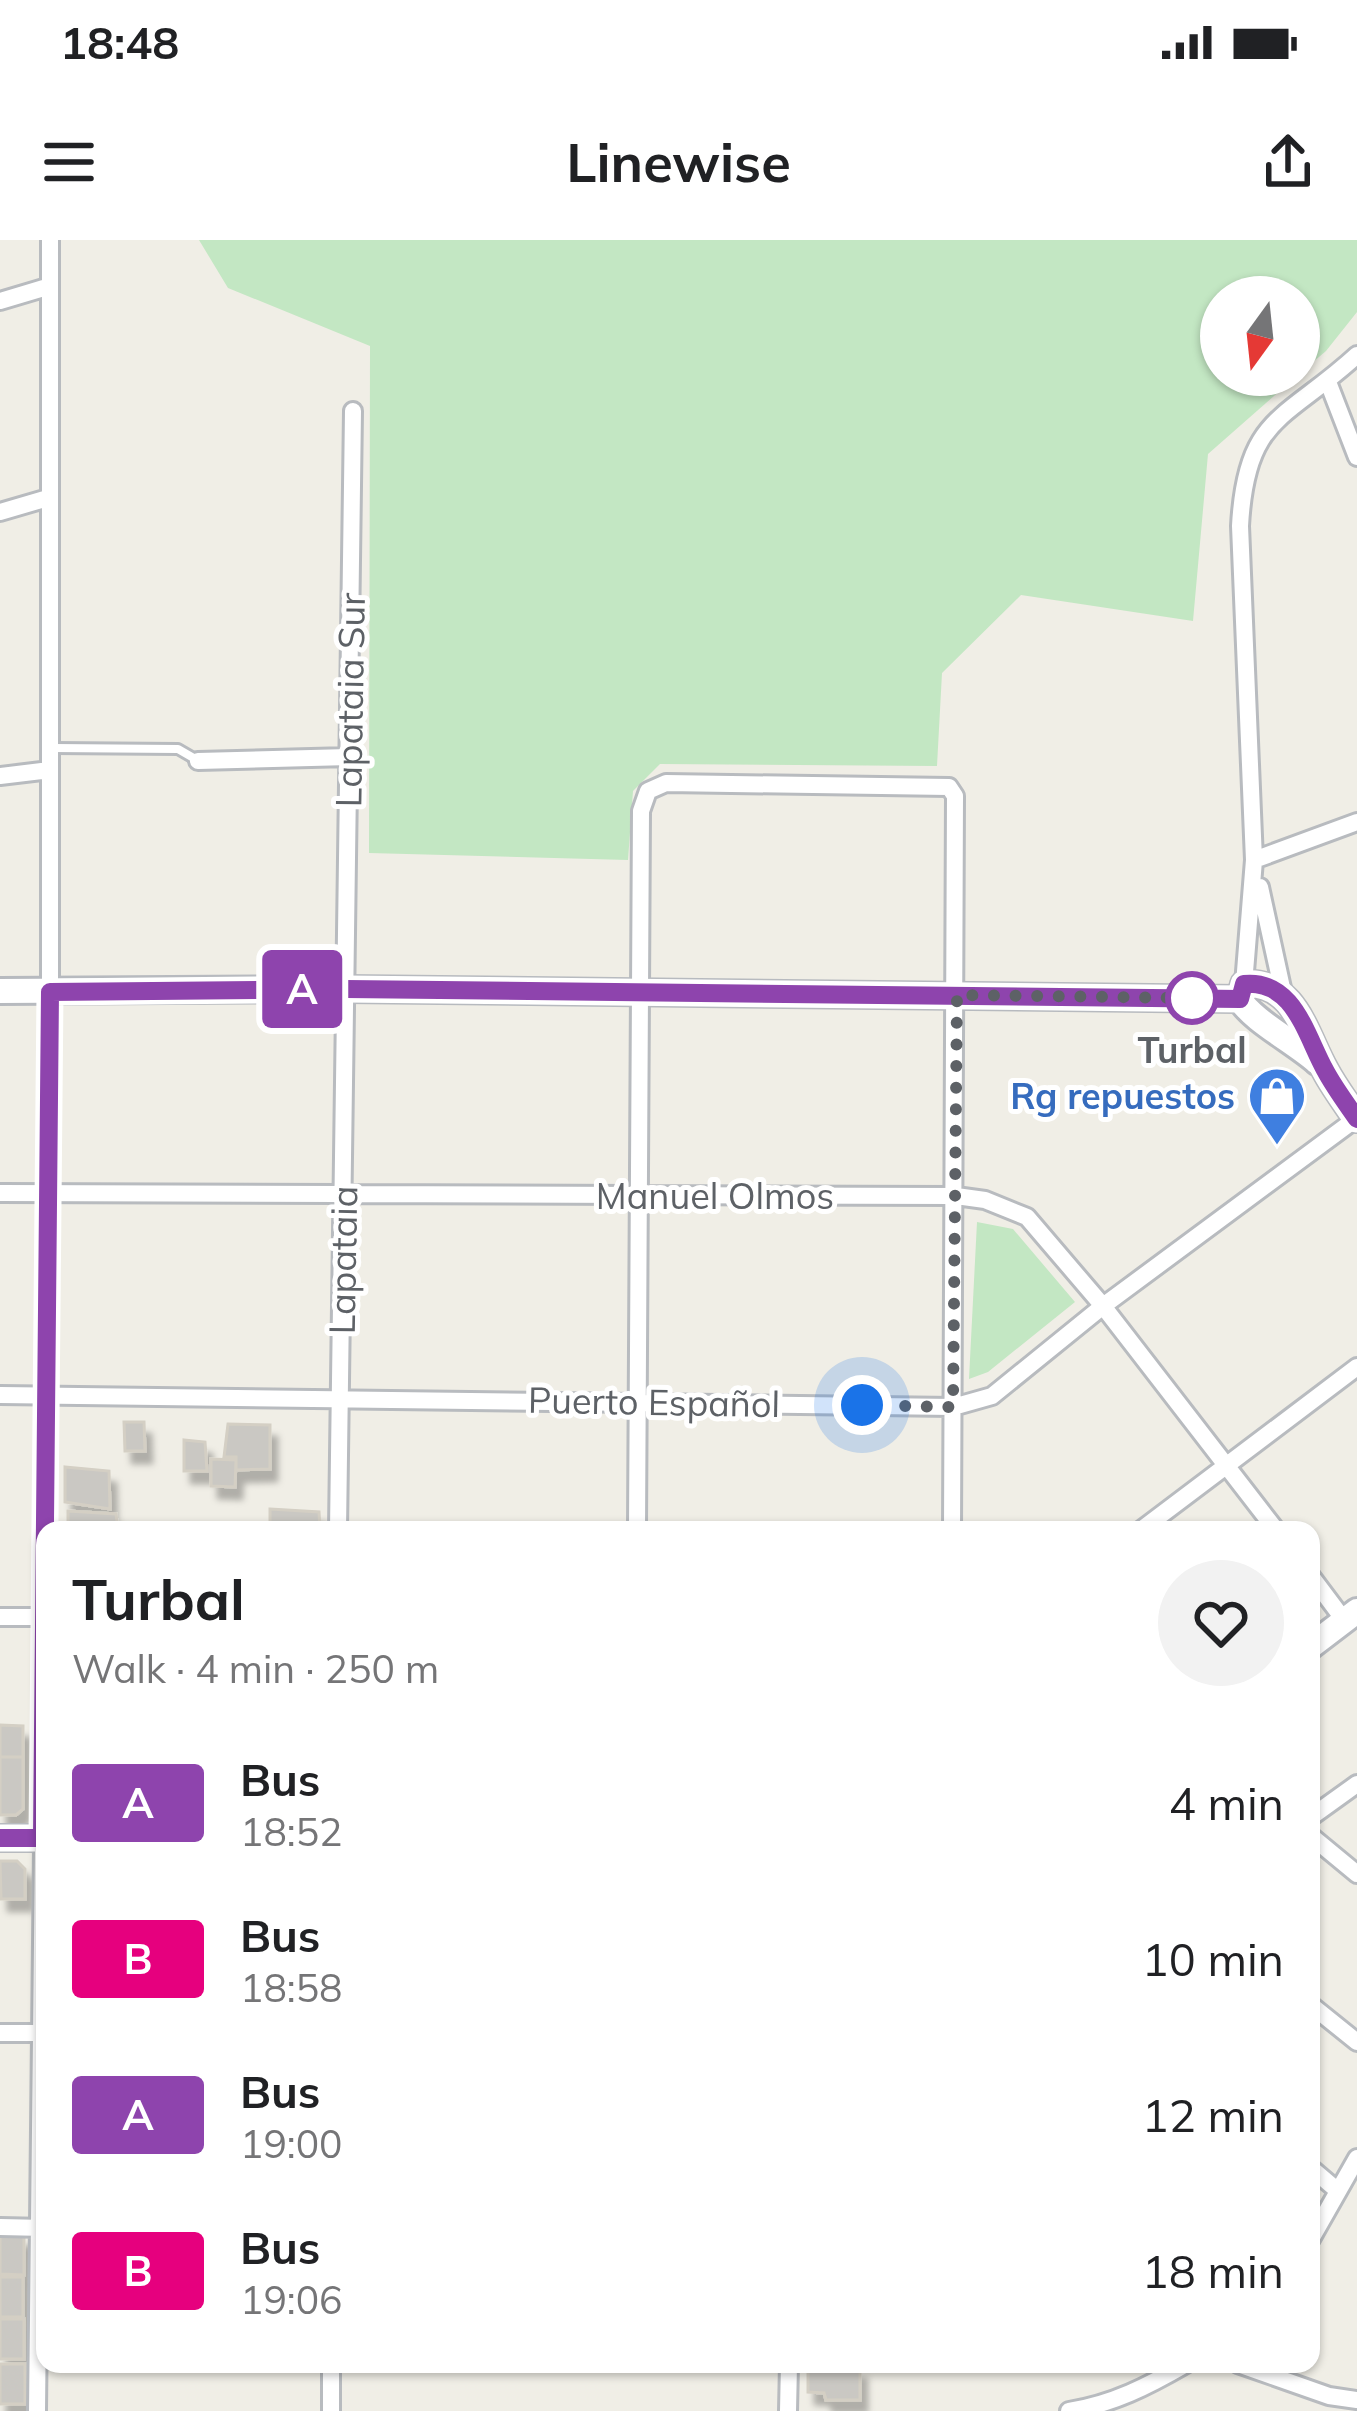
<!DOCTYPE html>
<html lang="en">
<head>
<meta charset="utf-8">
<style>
	:root { --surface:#fff; --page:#f2f2f2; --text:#202124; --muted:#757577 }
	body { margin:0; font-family:Mulish,sans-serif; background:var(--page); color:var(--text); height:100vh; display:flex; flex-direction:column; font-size:45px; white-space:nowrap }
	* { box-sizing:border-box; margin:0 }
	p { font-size:39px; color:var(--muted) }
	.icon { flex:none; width:66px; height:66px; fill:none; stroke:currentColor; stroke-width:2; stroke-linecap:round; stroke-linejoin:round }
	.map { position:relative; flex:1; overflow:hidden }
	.side { position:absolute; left:36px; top:1281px; width:1284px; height:852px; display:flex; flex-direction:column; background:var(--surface); border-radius:24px; box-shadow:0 3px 9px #0004 }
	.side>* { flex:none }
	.badge { padding:0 24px; border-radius:9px; font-size:42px; line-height:78px }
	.needle { width:78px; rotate:195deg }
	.buttons { position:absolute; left:1200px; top:36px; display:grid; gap:24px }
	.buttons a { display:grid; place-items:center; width:120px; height:120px; border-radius:50%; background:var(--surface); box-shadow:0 3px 9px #0004; font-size:60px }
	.you { position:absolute; width:60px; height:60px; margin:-30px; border:9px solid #fff; border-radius:50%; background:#1a73e8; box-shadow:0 0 0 18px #1a73e833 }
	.map>.badge { position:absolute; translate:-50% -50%; box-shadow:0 0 0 6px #fff }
	.round { display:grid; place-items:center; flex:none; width:126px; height:126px; border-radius:63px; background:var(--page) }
	.summary { display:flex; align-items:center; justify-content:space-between; height:204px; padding:0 36px }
	h1 { font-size:57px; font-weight:700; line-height:90px }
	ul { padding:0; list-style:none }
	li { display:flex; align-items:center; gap:36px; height:156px; padding:0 36px }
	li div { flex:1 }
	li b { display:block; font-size:45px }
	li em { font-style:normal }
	li .badge { min-width:132px; font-weight:700; text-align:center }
	.status { display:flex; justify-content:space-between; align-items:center; height:84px; padding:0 60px; background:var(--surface); direction:ltr }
	.status svg { height:33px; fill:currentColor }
	header { display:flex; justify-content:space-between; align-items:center; height:156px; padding:0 36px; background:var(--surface); font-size:54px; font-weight:700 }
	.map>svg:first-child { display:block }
	.green { fill:#c3e7c3 }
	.building { fill:#cac8c3; stroke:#d4cfc4; stroke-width:3; filter:url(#shadow) }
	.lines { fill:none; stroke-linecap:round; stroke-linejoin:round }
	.service-casing { stroke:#b8bbbf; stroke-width:14 }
	.minor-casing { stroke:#b8bbbf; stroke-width:22 }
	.secondary-casing { stroke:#b7babf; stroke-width:30 }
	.service { stroke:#fff; stroke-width:8 }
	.minor { stroke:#fff; stroke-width:16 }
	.secondary { stroke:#fff; stroke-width:24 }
	.line-casing { stroke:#fff; stroke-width:27 }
	.line { stroke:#8e44ad; stroke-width:18 }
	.walk { stroke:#5d6166; stroke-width:12; stroke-dasharray:0 21.6 }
	.stop-dot { fill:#fff; stroke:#8e44ad; stroke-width:6 }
	.labels { text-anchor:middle; stroke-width:10; stroke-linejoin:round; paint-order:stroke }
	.street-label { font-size:36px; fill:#5d6166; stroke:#fff }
	.stop-label { font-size:36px; font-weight:bold; fill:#5d6166; stroke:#fff }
	.shop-label { font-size:36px; font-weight:bold; fill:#366cbe; stroke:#fff; text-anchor:end }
</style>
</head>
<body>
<div class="status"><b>18:48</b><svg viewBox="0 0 49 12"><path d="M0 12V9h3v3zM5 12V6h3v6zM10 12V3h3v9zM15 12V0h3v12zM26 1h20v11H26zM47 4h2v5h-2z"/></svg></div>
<header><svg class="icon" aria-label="menu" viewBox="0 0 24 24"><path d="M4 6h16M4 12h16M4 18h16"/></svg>Linewise<svg class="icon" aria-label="share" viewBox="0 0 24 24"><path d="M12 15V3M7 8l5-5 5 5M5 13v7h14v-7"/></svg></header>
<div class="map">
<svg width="1357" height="2171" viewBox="0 0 1357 2171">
	<defs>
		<filter id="shadow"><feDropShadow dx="7" dy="12" stdDeviation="3" flood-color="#0004"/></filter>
	</defs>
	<rect width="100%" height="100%" fill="#f0eee6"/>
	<path class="green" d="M 199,0 L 1357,0 L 1357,72 L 1326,111 L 1299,134 L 1299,57 L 1221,57 L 1221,135 L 1298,135 L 1208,214 L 1193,381 L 1021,355 L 942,433 L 937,526 L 660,524 L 633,551 L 628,620 L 369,613 L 370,106 L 228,48 Z
		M 977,982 L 1013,989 L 1075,1062 L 988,1132 L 969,1139 Z"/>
	<path class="building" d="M 124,1182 L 144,1182 L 145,1211 L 125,1211 Z
		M 228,1184 L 270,1185 L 270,1229 L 236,1230 L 236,1217 L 224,1217 Z
		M 184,1200 L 205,1202 L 207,1231 L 184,1231 Z
		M 211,1219 L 236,1220 L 235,1247 L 211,1246 Z
		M 65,1227 L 109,1231 L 110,1269 L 65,1262 Z
		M 270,1269 L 319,1272 L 320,1290 L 270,1290 Z
		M 68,1271 L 116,1274 L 118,1290 L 68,1290 Z
		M 0,1485 L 23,1486 L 23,1517 L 0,1517 Z
		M 0,1517 L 23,1517 L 23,1569 L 16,1575 L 0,1575 Z
		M 0,1621 L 17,1621 L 25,1629 L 25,1659 L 1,1659 Z
		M 0,1995 L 24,1995 L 24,2035 L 0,2034 Z
		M 0,2037 L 23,2037 L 23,2077 L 0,2077 Z
		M 0,2079 L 24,2079 L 24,2119 L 0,2119 Z
		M 0,2124 L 25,2124 L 25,2164 L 0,2164 Z
		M 808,2127 L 860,2127 L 860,2160 L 826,2160 L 824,2153 L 808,2152 Z"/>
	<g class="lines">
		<g class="service-casing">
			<path id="service" d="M 53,508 L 178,509 L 197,520"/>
		</g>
		<g class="minor-casing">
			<path id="minor" d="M 0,61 L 47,47
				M 1328,142 L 1357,217
				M 0,272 L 48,258
				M 198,521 L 349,517
				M 0,536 L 50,530
				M 1254,620 L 1357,582
				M 1260,647 L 1284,757
				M 1244,744 L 1254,620 L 1240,286 C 1246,175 1285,181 1357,115
				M 0,953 L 956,956 L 985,960 L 1027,977 L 1103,1066 L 1276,1290
				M 0,1155 L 953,1167 L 992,1156 L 1103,1066 L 1357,878
				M 338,1290 L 353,171
				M 637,1290 L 641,571 L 648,551 L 666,543 L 949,547 L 955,556 L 952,1290
				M 1141,1290 L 1357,1127
				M 1311,1336 L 1344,1380
				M 0,1377 L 45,1377
				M 1311,1577 L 1357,1544
				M 1311,1596 L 1357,1634
				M 1311,1765 L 1357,1802
				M 0,1793 L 45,1793
				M 1311,1928 L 1338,1951
				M 0,1987 L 45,1988
				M 1311,1999 L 1357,1918
				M 331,2124 L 331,2171
				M 1238,2124 L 1329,2156 L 1357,2160
				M 37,2171 L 50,953 L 50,0
				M 788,2171 L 789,2124
				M 1069,2171 C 1113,2164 1148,2146 1186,2124"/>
		</g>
		<g class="secondary-casing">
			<path id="secondary" d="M 0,751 L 346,749 L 1240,759
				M 1240,759 L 1244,744 C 1295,740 1305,795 1325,830 C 1334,847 1346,863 1357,879
				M 1240,759 C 1249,778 1297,804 1317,822
				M 1311,1406 L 1357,1371
				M 0,1598 L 45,1598"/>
		</g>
		<use href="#service" class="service"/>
		<use href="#minor" class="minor"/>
		<use href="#secondary" class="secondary"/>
	</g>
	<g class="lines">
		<g class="line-casing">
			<path id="line" d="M 0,1598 L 42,1598 L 50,752 L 346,749 L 1240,759 L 1244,744 C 1294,739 1306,796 1325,830 C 1334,847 1346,863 1357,879"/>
		</g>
		<use href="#line" class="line"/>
		<path class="walk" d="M 862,1165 L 953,1167 L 957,755 L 1192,758"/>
	</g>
	<defs>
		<g id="shop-pin" transform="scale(3)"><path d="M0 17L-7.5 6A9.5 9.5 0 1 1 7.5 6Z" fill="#3f7fe0" stroke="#fff"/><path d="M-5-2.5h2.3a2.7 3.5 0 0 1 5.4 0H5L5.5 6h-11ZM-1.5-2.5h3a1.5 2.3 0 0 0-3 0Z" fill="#fff"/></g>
	</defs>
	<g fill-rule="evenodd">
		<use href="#shop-pin" x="1277" y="856"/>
	</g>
	<circle class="stop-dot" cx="1192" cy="758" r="24"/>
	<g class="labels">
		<g class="street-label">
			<text transform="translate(350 460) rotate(-89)" y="13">Lapataia Sur</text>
			<text x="715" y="969">Manuel Olmos</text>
			<text transform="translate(343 1020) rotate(-89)" y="13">Lapataia</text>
			<text transform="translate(654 1162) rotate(1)" y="13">Puerto Español</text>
		</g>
		<g class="stop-label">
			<text x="1192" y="823">Turbal</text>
		</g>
		<g class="shop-label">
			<text x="1235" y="869">Rg repuestos</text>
		</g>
	</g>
</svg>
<div class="buttons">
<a><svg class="needle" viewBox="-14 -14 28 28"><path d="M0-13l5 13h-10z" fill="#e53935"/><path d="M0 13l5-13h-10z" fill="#757577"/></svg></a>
</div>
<div class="you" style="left:862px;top:1165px"></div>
<b class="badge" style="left:302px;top:749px;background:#8e44ad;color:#fff">A</b>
<section class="side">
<div class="summary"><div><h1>Turbal</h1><p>Walk · 4 min · 250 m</p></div><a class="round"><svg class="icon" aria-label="heart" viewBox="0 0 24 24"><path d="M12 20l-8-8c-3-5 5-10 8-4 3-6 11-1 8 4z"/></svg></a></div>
<ul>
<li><span class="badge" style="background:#8e44ad;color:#fff">A</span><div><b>Bus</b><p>18:52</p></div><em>4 min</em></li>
<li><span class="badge" style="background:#e6007e;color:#fff">B</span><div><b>Bus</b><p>18:58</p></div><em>10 min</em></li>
<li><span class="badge" style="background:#8e44ad;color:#fff">A</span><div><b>Bus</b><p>19:00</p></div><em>12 min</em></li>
<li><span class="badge" style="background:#e6007e;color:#fff">B</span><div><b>Bus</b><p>19:06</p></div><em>18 min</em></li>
</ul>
</section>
</div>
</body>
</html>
